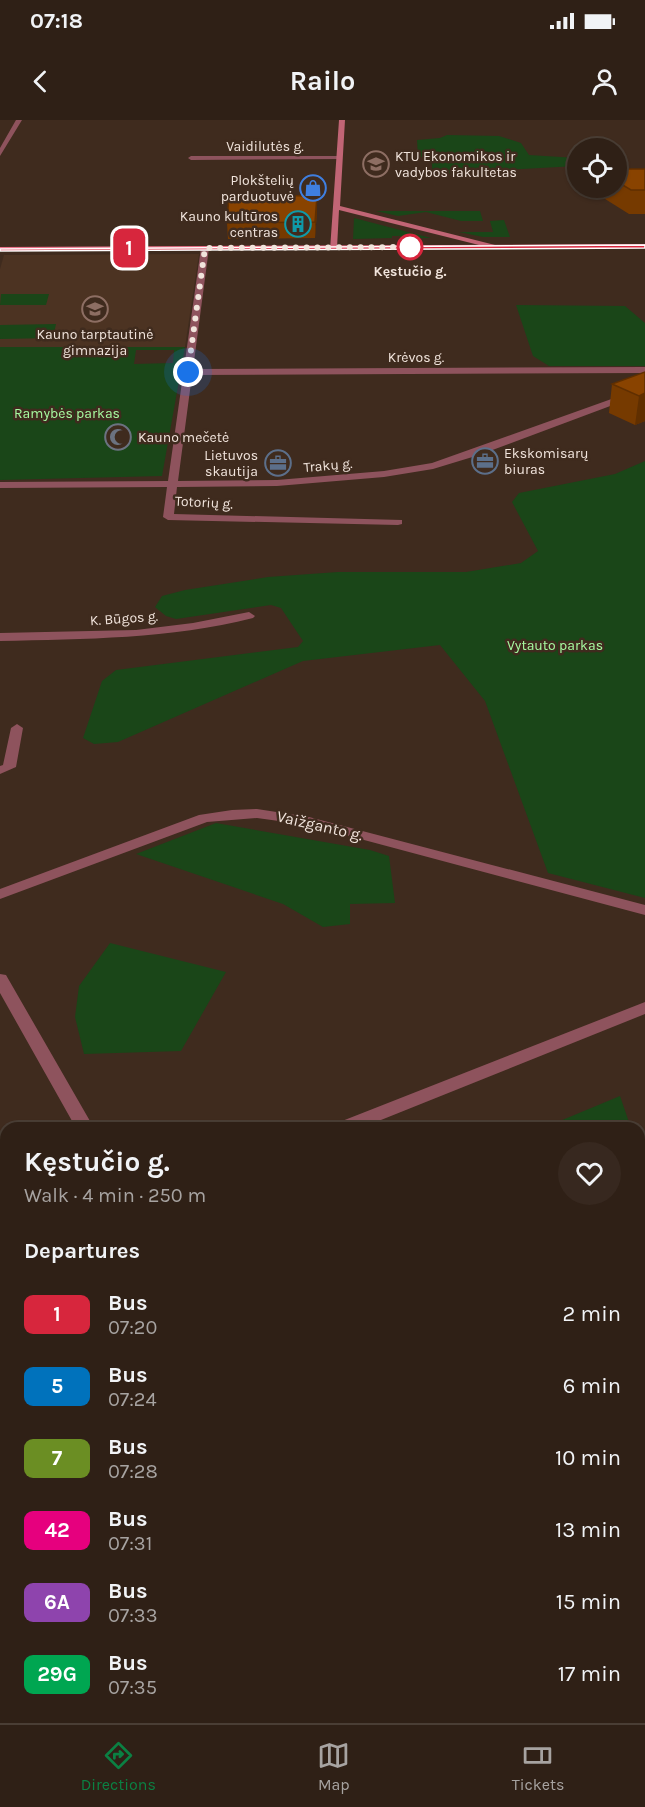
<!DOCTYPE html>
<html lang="en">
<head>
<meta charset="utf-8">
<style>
	:root { --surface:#2f2016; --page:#37281f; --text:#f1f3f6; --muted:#a7a3a1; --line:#4a3e35; --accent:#0b8043 }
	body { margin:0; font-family:Karla,sans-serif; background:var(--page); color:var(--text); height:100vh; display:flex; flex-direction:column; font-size:22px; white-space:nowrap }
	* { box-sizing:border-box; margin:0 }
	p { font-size:20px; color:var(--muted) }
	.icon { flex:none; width:33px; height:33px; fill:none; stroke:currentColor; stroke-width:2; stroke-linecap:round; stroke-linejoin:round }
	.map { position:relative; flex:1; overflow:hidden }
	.sheet { position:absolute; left:0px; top:1002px; width:645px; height:602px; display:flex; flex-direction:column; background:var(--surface); border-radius:18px 18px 0 0; box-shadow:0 2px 4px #0004,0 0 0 2px var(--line) }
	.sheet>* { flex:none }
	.badge { padding:0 12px; border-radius:9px; font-size:21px; line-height:39px }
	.controls { position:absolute; left:567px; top:18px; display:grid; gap:12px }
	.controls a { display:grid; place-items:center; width:60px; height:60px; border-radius:50%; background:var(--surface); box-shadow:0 2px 4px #0004,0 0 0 2px var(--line); font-size:30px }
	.you { position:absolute; width:30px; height:30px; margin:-15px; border:4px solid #fff; border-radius:50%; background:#1a73e8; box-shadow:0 0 0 9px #1a73e833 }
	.map>.badge { position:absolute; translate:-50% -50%; box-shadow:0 0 0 3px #fff }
	h2 { padding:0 24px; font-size:22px; line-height:54px }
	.round { display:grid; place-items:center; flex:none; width:63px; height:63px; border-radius:32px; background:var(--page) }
	.headline { display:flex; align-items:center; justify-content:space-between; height:102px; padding:0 24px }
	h1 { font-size:28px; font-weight:700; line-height:45px }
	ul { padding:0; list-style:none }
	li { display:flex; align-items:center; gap:18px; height:72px; padding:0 24px }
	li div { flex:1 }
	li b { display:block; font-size:22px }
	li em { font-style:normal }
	li .badge { min-width:66px; font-weight:700; text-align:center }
	.status { display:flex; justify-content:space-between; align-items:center; height:42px; padding:0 30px; background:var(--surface); direction:ltr }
	.status svg { height:16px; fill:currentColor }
	header { display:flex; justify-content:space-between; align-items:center; height:78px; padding:0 24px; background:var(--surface); font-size:27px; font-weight:700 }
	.tabs { display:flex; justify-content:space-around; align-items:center; height:84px; border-top:2px solid var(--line); background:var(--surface); font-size:16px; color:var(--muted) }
	.tabs a { display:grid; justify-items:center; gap:3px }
	.tabs .active { color:var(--accent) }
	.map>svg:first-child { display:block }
	.built { fill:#4c3322 }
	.green { fill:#1a4618; fill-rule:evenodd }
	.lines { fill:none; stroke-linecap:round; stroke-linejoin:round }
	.street { fill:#8e535d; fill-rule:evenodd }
	.secondary { fill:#c16575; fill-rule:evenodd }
	.primary { fill:#e97188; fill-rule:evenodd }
	.wall { fill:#763a00 }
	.shaded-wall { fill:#602f00 }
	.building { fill:#894300; stroke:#602f00; stroke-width:1.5 }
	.line { fill:#d7263d; stroke:#fff; stroke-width:1.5 }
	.walk { stroke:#f1e4dc; stroke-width:6; stroke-dasharray:0 10.8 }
	.stop-dot { fill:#fff; stroke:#d7263d; stroke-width:3 }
	.labels { text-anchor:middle; stroke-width:5; stroke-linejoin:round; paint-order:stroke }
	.far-street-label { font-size:14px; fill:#f1e4dc; stroke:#3f2b1e }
	.far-poi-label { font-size:14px; fill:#f1e4dc; stroke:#3f2b1e; text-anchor:start }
	.far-stop-label { font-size:14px; font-weight:bold; fill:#f1e4dc; stroke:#3f2b1e }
	.far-park-label { font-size:14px; fill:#a7fba1; stroke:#3f2b1e }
	.street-label { font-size:16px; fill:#f1e4dc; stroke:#3f2b1e }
</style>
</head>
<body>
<div class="status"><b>07:18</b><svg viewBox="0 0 49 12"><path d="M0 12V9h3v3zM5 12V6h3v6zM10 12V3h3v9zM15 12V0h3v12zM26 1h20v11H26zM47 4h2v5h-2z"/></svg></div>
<header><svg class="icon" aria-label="back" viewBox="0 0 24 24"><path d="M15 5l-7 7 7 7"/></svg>Railo<svg class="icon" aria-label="person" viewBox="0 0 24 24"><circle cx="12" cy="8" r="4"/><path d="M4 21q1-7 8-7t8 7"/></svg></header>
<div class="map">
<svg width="645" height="1603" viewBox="0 0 645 1603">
	<rect width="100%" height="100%" fill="#3f2b1e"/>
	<path class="built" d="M 199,134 L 185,227 L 0,227 L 0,149 L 4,135 Z"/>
	<path class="green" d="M 447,15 L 499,16 L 521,23 L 529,35 L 577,38 L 577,46 L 433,54 L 431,37 L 418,37 L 417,20 L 440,18 Z
		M 376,91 L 480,91 L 483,101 L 461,101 L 426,92 L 398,96 Z
		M 354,98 L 431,118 L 401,118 L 401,116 L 392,116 L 392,118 L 353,119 Z
		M 504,100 L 510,117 L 483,117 L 459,112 L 493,112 L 490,101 Z
		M 1,174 L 49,174 L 46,185 L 0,185 Z
		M 516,185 L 625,186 L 645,203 L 645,246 L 549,246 L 533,236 Z
		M 56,204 L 53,218 L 0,219 L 0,205 Z
		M 0,227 L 185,227 L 162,356 L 0,360 ZM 136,230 L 174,230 L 173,243 L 134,244 Z
		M 645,341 L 645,778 L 548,753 L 485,581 L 440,525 L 303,541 L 118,622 L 94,624 L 83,618 L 102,561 L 116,550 L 298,527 L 303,521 L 281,488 L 271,485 L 176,499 L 166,496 L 155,487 L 162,476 L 185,470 L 268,457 L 338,452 L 466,452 L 521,443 L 538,431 L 512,382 L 519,373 L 615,354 Z
		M 216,703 L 370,730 L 389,736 L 395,783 L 350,784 L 350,804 L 323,807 L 283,784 L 136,734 Z
		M 110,823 L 226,852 L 181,931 L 84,934 L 75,897 L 79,866 Z
		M 620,976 L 631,1008 L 543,1008 Z
		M 639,1034 L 645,1053 L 645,1169 L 639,1177 Z
		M 6,1150 L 6,1598 L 46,1598 L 46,1603 L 0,1603 L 0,1152 Z"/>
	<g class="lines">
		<path class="street" d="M 16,0 L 22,0 L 0,36 L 0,28 Z
			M 339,36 L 341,39 L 191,40 L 188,38 L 191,36 Z
			M 205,126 L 209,128 L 193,249 L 645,247 L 645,253 L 192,255 L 178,361 L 277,360 L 384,351 L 432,343 L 645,267 L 645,273 L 479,335 L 433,349 L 384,357 L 277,366 L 177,367 L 174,394 L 402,400 L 402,404 L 398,405 L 168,400 L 163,397 L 167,367 L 0,368 L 0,362 L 168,361 L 201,128 Z
			M 249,492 L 255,496 L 253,498 C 170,519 85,519 0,521 L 0,513 L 136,510 L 193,503 Z
			M 17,604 L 23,608 L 16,647 L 0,654 L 0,646 L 3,645 L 11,608 Z
			M 257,689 L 309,697 L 645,785 L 645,795 L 308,705 L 257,698 L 207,702 L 0,779 L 0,769 L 199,695 L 232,690 Z
			M 0,854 L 6,855 L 94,1008 L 76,1008 L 0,873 Z
			M 645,882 L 645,894 L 361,1008 L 334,1008 L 337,1003 Z"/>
		<path class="secondary" d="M 339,0 L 345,0 L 340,86 L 495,125 L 495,129 L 339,90 L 337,128 L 330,130 Z"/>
		<path class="primary" d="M 645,124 L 645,128 L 0,131 L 0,127 Z"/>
	</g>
	<path class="wall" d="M 616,49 L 645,49 L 645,94 L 629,94 L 594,72 L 594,68 L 616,68 Z
		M 317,76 L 317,91 L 315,118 L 228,119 L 227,103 Z
		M 645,252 L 645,301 L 635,305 L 609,293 L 612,264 Z"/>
	<path class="shaded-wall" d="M 317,76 L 317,91 L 315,118 L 315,102 Z
		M 645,273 L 645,301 L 635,305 L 639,276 Z"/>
	<path class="building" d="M 616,49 L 645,49 L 645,70 L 631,70 L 616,61 Z
		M 229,75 L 317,76 L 315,102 L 227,103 Z
		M 645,252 L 645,273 L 639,276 L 612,264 Z"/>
	<path class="line" d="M 645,125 L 645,128 L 0,131 L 0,129 Z"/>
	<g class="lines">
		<path class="walk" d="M 188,252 L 205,128 L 410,127"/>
	</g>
	<defs>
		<g id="university-ring" transform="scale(1.35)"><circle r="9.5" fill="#3f2b1e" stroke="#8d6e63" stroke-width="1.5"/><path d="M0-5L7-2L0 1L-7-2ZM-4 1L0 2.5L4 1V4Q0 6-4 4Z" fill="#8d6e63"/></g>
		<g id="shop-ring" transform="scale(1.35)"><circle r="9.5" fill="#3f2b1e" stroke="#3f7fe0" stroke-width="1.5"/><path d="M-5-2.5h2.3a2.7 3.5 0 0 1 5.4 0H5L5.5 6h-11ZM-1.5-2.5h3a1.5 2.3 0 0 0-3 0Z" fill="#3f7fe0"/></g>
		<g id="building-ring" transform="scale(1.35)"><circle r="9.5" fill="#3f2b1e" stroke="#0f9aa8" stroke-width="1.5"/><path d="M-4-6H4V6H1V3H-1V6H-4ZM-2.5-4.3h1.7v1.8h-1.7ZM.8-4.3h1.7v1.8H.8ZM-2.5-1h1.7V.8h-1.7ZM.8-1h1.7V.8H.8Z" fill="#0f9aa8"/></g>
		<g id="school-ring" transform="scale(1.35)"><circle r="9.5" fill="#3f2b1e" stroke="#8d6e63" stroke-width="1.5"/><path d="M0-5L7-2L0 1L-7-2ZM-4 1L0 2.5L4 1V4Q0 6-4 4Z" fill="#8d6e63"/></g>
		<g id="mosque-ring" transform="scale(1.35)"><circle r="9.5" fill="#3f2b1e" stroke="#6b7280" stroke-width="1.5"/><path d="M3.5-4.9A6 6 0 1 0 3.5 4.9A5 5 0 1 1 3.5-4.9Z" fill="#6b7280"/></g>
		<g id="office-ring" transform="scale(1.35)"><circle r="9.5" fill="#3f2b1e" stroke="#5c6f8a" stroke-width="1.5"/><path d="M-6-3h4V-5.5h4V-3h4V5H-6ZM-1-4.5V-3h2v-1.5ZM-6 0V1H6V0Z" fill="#5c6f8a"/></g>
	</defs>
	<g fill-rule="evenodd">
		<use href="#university-ring" x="376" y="44"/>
		<use href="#shop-ring" x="313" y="68"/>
		<use href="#building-ring" x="298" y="104"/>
		<use href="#school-ring" x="95" y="189"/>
		<use href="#mosque-ring" x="118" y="317"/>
		<use href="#office-ring" x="485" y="341"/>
		<use href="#office-ring" x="278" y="343"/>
	</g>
	<circle class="stop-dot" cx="410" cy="127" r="12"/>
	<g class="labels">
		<g class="far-street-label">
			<text x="265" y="31">Vaidilutės g.</text>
			<text x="416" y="242">Krėvos g.</text>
			<text transform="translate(328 345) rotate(-5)" y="5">Trakų g.</text>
			<text transform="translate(204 382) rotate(3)" y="5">Totorių g.</text>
			<text transform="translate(124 498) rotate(-4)" y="5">K. Būgos g.</text>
		</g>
		<g class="far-poi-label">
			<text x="395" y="41">KTU Ekonomikos ir<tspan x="395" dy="16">vadybos fakultetas</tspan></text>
			<text x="294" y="65" text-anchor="end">Plokštelių<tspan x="294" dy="16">parduotuvė</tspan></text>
			<text x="278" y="101" text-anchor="end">Kauno kultūros<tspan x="278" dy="16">centras</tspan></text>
			<text x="95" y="219" text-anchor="middle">Kauno tarptautinė<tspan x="95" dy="16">gimnazija</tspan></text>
			<text x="138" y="322">Kauno mečetė</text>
			<text x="504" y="338">Ekskomisarų<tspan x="504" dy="16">biuras</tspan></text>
			<text x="258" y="340" text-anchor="end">Lietuvos<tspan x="258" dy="16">skautija</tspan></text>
		</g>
		<g class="far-stop-label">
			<text x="410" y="156">Kęstučio g.</text>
		</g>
		<g class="far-park-label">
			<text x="67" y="298">Ramybės parkas</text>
			<text x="555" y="530">Vytauto parkas</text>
		</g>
		<g class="street-label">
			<text transform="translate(320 705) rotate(13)" y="6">Vaižganto g.</text>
		</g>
	</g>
</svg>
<div class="controls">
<a><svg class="icon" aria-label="locate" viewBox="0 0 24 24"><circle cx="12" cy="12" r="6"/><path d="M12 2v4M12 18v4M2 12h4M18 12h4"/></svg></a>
</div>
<div class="you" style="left:188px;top:252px"></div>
<b class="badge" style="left:129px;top:128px;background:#d7263d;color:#fff">1</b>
<section class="sheet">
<div class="headline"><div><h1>Kęstučio g.</h1><p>Walk · 4 min · 250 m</p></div><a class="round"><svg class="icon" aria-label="heart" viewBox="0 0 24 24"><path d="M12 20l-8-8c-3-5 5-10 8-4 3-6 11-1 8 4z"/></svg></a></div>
<h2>Departures</h2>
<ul>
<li><span class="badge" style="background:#d7263d;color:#fff">1</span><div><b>Bus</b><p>07:20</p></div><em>2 min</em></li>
<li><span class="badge" style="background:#0072bc;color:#fff">5</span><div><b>Bus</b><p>07:24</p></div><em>6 min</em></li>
<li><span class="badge" style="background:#6b8e23;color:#fff">7</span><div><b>Bus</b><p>07:28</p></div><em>10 min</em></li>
<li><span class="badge" style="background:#e6007e;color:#fff">42</span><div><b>Bus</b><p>07:31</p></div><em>13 min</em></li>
<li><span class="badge" style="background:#8e44ad;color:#fff">6A</span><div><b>Bus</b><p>07:33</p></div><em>15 min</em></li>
<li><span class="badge" style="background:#00a651;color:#fff">29G</span><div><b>Bus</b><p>07:35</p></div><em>17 min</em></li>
</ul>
</section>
</div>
<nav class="tabs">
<a class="active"><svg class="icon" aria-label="directions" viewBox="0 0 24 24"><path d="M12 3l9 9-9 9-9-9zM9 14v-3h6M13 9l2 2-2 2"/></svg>Directions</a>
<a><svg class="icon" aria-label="map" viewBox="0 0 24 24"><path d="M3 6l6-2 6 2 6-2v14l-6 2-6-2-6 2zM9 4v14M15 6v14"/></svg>Map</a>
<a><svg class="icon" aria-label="tickets" viewBox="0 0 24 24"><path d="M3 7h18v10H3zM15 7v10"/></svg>Tickets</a>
</nav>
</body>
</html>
